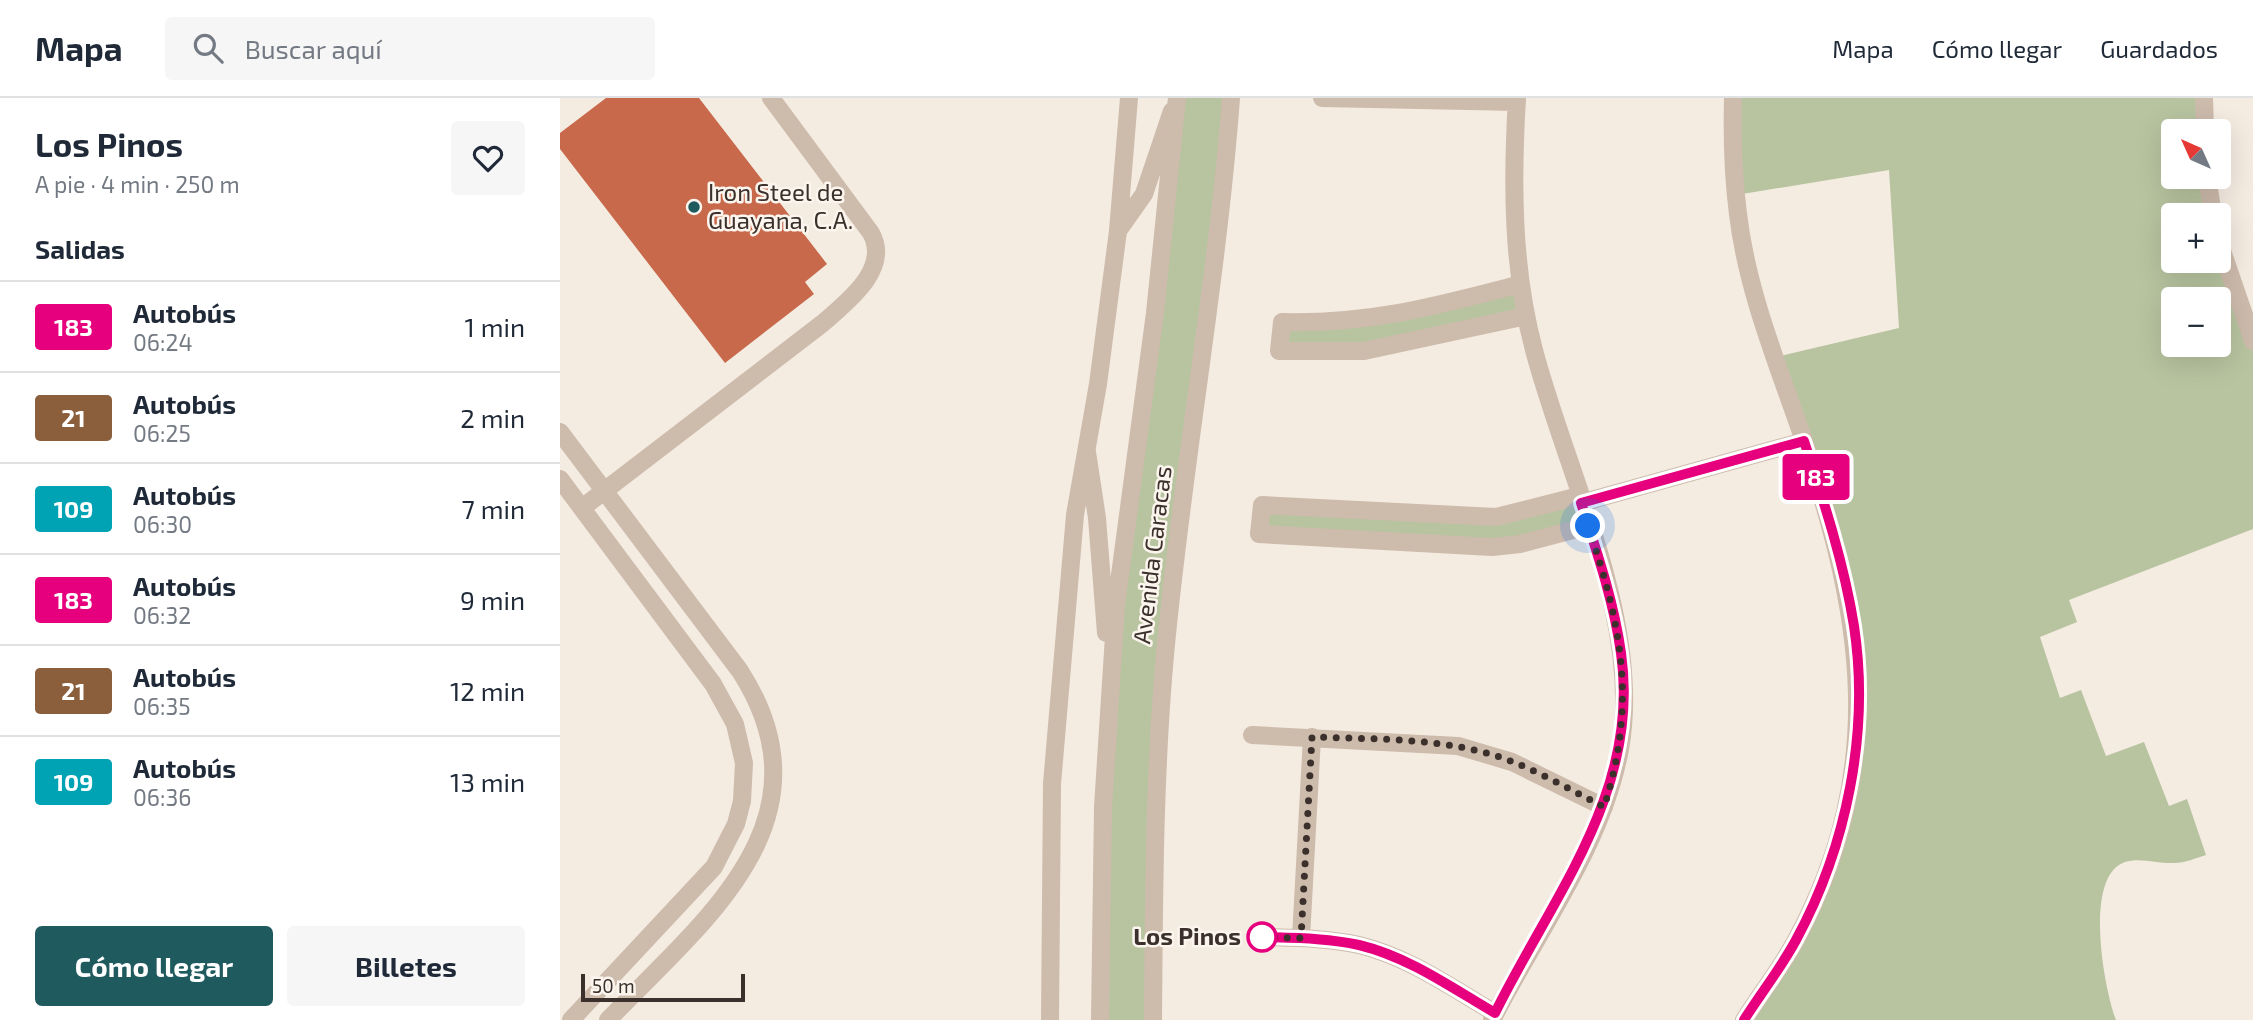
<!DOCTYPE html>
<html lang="es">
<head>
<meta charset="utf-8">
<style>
	:root { --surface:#fff; --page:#f6f6f7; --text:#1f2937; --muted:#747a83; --line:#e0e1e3; --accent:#1f5a5e }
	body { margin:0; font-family:"Exo 2",sans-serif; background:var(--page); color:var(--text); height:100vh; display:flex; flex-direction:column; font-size:26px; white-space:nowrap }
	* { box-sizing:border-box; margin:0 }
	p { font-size:23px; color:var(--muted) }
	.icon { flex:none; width:38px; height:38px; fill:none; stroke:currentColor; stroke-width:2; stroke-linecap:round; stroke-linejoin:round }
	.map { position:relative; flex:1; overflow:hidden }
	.panel { display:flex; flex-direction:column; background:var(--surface); width:560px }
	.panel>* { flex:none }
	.badge { padding:0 14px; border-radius:5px; font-size:24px; line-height:46px }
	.needle { width:46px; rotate:315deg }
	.buttons { position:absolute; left:1601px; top:21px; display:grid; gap:14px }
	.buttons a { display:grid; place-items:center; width:70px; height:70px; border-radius:7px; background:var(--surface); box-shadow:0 7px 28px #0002; font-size:35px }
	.scale { position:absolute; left:21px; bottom:18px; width:164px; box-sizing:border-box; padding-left:7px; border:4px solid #3b302b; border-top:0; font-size:19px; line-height:24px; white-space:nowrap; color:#3b302b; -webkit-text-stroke:5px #fbf5ee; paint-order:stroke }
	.you { position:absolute; width:35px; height:35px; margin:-18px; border:5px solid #fff; border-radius:50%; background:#1a73e8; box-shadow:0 0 0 10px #1a73e833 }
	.map>.badge { position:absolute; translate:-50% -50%; box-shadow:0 0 0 4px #fff }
	h2 { padding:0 35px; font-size:26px; line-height:63px }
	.round { display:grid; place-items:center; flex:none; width:74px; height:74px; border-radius:7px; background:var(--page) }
	.headline { display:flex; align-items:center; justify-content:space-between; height:119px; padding:0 35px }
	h1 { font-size:33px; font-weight:700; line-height:52px }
	.cta { display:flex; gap:14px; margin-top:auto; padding:14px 35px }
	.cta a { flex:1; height:80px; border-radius:7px; background:var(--accent); color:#fff; font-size:28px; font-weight:700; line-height:80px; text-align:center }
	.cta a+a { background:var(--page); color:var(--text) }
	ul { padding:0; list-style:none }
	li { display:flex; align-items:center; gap:21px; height:91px; padding:0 35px; border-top:2px solid var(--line) }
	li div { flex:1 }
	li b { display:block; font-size:26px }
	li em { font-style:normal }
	li .badge { min-width:77px; font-weight:700; text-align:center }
	header { display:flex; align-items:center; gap:42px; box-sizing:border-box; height:98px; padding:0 35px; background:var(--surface); border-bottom:2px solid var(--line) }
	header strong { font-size:33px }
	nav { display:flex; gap:38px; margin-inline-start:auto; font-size:24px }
	.search { width:490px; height:63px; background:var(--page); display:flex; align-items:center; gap:18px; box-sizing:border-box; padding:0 24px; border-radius:7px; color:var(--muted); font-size:26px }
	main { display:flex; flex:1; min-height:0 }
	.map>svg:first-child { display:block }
	.green { fill:#b8c4a0; fill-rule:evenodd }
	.building { fill:#c8694b }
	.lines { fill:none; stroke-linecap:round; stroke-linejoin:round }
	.minor { stroke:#cdbbac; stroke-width:18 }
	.tertiary { stroke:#cdbbac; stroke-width:18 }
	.line-casing { stroke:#fff; stroke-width:16 }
	.line { stroke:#e6007e; stroke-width:10 }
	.walk { stroke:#3b302b; stroke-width:7; stroke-dasharray:0 12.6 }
	.poi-dot { fill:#1f5a5e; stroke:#fbf5ee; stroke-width:2.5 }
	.stop-dot { fill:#fff; stroke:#e6007e; stroke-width:3.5 }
	.labels { text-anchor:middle; stroke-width:5; stroke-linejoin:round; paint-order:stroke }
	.poi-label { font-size:24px; fill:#3b302b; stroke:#fbf5ee; text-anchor:start }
	.street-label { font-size:24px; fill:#3b302b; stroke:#fbf5ee }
	.stop-label { font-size:24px; font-weight:bold; fill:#3b302b; stroke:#fbf5ee; text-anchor:end }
</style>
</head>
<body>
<header>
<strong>Mapa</strong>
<div class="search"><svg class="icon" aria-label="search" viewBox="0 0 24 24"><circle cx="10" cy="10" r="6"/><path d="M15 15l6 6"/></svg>Buscar aquí</div>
<nav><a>Mapa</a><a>Cómo llegar</a><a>Guardados</a></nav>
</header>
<main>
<section class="panel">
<div class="headline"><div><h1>Los Pinos</h1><p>A pie · 4 min · 250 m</p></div><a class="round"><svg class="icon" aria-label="heart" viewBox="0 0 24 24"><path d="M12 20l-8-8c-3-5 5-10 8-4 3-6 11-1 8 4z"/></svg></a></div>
<h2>Salidas</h2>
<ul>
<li><span class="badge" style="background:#e6007e;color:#fff">183</span><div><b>Autobús</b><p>06:24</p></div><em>1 min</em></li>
<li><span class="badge" style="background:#8b5e3c;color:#fff">21</span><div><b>Autobús</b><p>06:25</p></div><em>2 min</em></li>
<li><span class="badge" style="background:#00a3b4;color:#fff">109</span><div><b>Autobús</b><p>06:30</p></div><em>7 min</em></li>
<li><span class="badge" style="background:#e6007e;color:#fff">183</span><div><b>Autobús</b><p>06:32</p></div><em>9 min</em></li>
<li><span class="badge" style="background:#8b5e3c;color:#fff">21</span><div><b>Autobús</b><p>06:35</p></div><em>12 min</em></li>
<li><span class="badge" style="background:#00a3b4;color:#fff">109</span><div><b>Autobús</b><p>06:36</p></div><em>13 min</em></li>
</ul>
<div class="cta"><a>Cómo llegar</a><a>Billetes</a></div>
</section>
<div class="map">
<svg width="1693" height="922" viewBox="0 0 1693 922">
	<rect width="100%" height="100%" fill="#f4ebe1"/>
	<path class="green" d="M 616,0 L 671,0 L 610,508 L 593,922 L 540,922 L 543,709 Z
		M 1173,0 L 1644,0 L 1645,33 L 1614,33 L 1614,79 L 1647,79 L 1653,117 L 1614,117 L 1614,163 L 1659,163 L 1693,243 L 1693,431 L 1509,502 L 1517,524 L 1480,539 L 1500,600 L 1521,592 L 1546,658 L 1584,644 L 1609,708 L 1627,701 L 1646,757 C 1636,760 1625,765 1614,765 C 1599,766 1580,759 1565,764 C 1523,778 1544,891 1556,922 L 1184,922 L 1236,842 L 1289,692 L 1294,528 L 1216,259 L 1339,230 L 1329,72 L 1176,97 ZM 1614,201 L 1659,201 L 1659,247 L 1614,247 Z
		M 961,186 L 966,218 L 834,249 L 719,253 L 722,224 L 774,225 Z
		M 1019,398 L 1028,428 L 960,446 L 699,436 L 702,407 L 914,419 Z"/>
	<path class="building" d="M 46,0 L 139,0 L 267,166 L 245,184 L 254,196 L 165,265 L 0,51 L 0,35 Z"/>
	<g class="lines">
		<path class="minor" d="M 762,0 L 957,4
			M 1173,0 C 1172,39 1173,78 1178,116 C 1187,193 1218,267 1243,340 C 1303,517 1329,669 1236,842 C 1221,870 1201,895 1184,922
			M 1644,0 L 1645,33
			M 1647,79 L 1653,117
			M 560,130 L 584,96 L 612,13
			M 1659,144 L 1693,243
			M 961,186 C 876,208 812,226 722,224 L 719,253 L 804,253 L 966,218
			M 0,334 L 180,573 C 276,723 143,823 48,922
			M 0,381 L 153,586 L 175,626 L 184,665 L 182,703 L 176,726 L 154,769 L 11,922
			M 1019,398 L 936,419 L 702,407 L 699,436 L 932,449 L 960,446 L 1028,428
			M 1021,405 L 1244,343
			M 22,410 L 263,225 C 287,204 331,171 311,135 L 211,0
			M 692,637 L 898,648 L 952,664 L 1044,709
			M 702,839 C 735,840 768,840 799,847 C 849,859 892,890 935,915
			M 741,840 L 752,639
			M 490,922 L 492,686 L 515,417 L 538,286 L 558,133 L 569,0
			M 932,922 C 976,835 1042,749 1060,651 C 1083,524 1006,374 974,252 C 952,170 952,84 957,0"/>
		<path class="tertiary" d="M 527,354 L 537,420 L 546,535
			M 540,922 L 543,709 L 556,507 L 595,215 L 617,0
			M 593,922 C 594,800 594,679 605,557 C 622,371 657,187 671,0"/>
	</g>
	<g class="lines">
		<g class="line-casing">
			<path id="line" d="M 702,839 C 734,840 768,840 799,847 C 849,859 892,890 935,915 C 992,799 1081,694 1061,555 C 1054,504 1037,454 1021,405 L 1244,343 C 1264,404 1284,465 1294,528 C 1310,633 1287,748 1236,842 C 1221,870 1201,895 1184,922"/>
		</g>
		<use href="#line" class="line"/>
		<path class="walk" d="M 702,839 L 741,840 L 752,639 C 809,641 868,640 923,654 C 965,665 1005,689 1044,709 C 1077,606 1062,528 1028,428"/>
	</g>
	<circle class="poi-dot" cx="134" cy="109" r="7"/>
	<circle class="stop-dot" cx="702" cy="839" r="14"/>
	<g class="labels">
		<g class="poi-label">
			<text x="148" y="103">Iron Steel de<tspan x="148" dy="28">Guayana, C.A.</tspan></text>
		</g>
		<g class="street-label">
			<text transform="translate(593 457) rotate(-83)" y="8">Avenida Caracas</text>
		</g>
		<g class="stop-label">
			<text x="681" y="847">Los Pinos</text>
		</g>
	</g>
</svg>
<div class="buttons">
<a><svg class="needle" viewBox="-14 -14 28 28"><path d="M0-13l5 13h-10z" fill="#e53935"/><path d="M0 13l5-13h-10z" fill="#747a83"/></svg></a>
<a>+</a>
<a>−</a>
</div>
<div class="scale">50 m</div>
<div class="you" style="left:1028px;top:428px"></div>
<b class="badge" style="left:1256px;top:379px;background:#e6007e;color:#fff">183</b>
</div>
</main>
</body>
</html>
